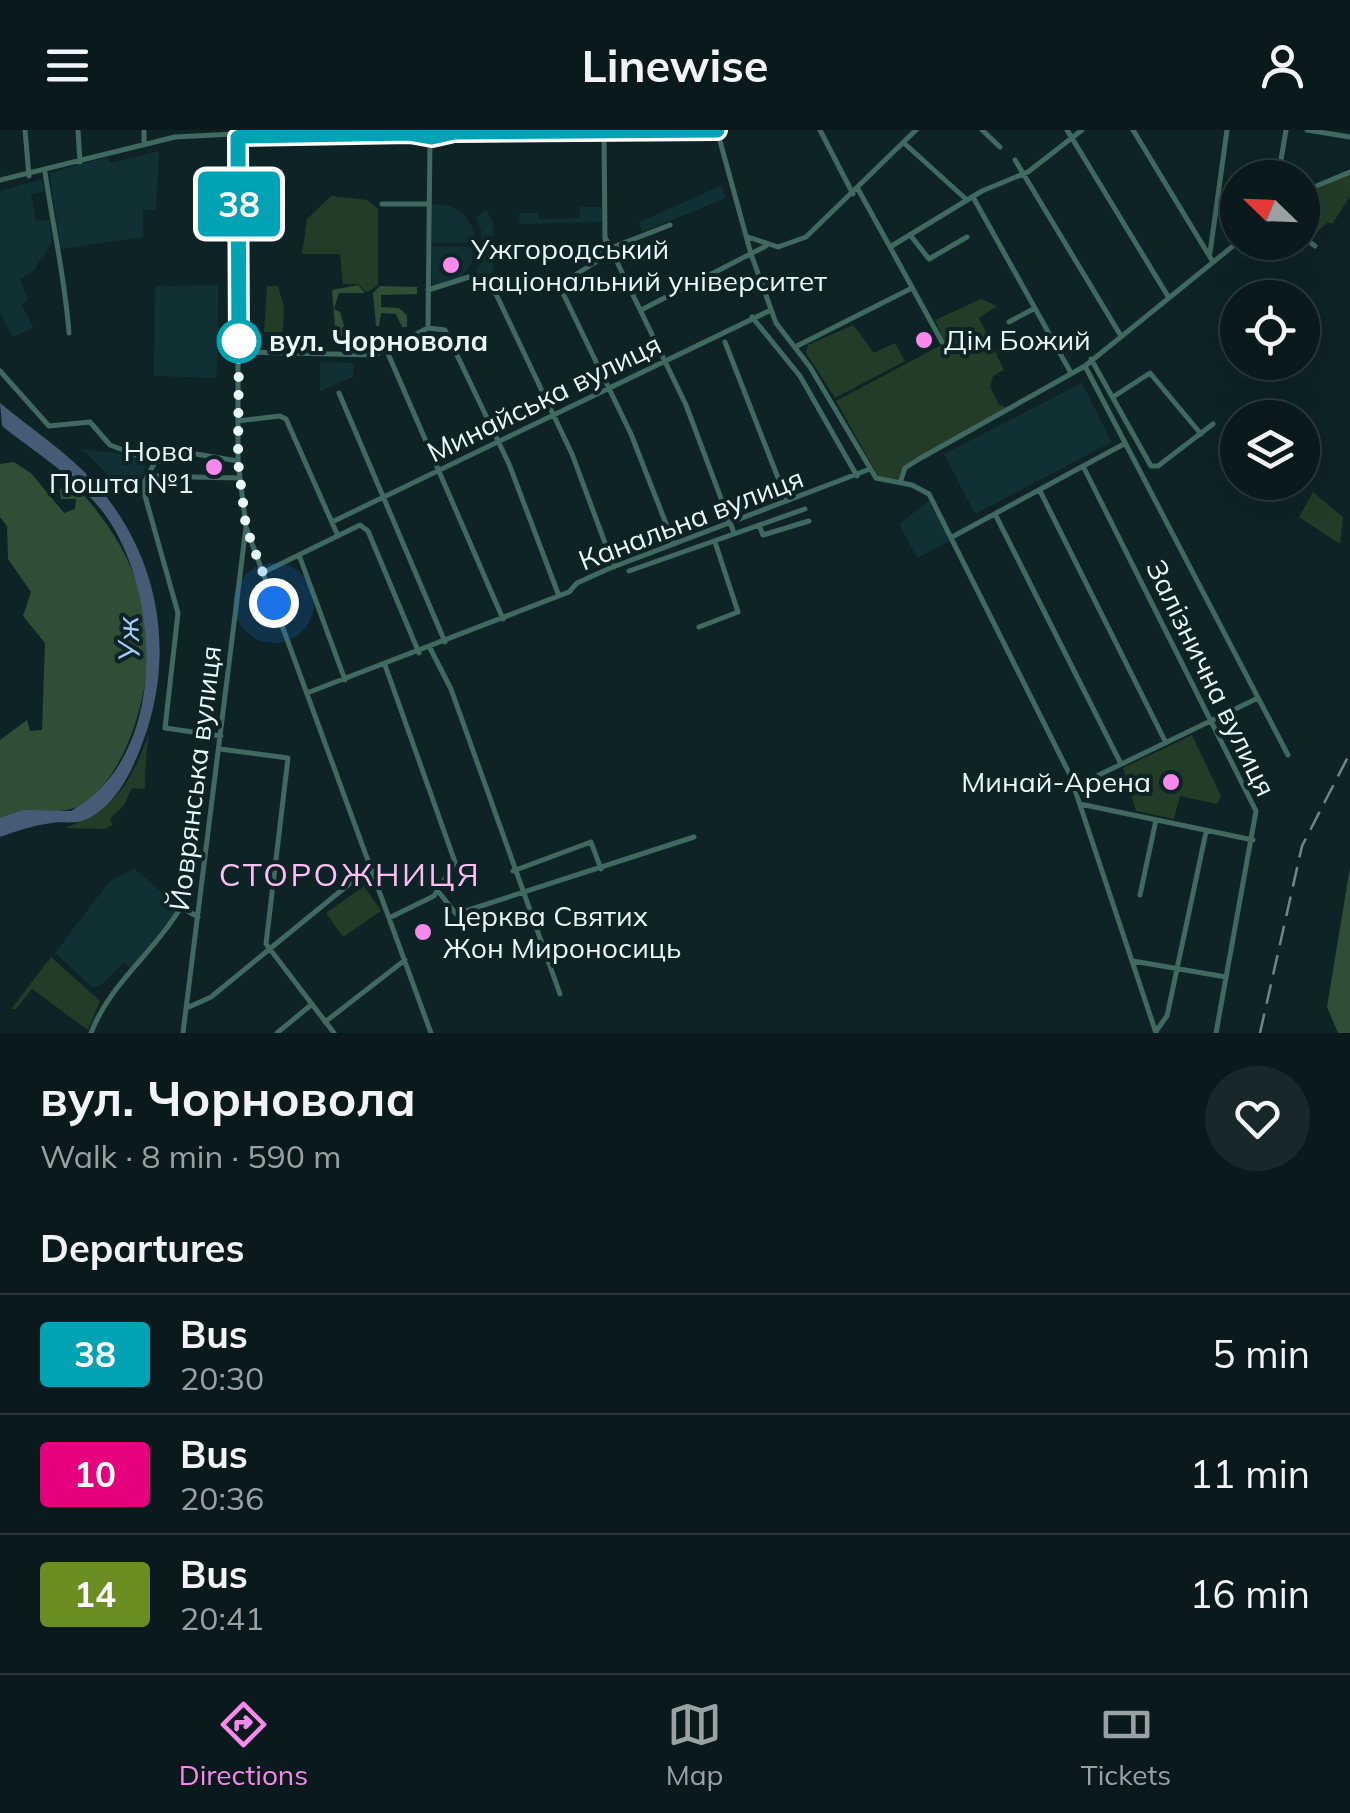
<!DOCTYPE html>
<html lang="en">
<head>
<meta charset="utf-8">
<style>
	:root { --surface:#0a1a1c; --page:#182729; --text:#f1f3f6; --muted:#99a1a3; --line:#2a383b; --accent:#f888eb }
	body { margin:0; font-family:Mulish,sans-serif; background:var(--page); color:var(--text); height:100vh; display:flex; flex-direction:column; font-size:38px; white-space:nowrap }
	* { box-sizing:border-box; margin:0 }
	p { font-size:32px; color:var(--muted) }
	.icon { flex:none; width:55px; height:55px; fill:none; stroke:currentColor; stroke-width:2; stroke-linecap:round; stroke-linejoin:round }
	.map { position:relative; height:903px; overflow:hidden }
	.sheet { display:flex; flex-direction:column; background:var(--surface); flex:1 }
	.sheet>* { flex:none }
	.badge { padding:0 20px; border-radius:8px; font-size:35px; line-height:65px }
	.needle { width:65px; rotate:293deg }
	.fabs { position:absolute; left:1220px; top:30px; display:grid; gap:20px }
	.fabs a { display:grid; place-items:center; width:100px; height:100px; border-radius:50%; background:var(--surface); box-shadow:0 10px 40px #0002,0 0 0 2px var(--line); font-size:50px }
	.you { position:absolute; width:50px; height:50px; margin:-25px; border:8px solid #fff; border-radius:50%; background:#1a73e8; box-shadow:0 0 0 15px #1a73e833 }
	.map>.badge { position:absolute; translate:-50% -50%; box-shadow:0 0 0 5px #fff }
	h2 { padding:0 40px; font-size:38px; line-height:90px }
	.round { display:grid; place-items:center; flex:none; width:105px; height:105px; border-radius:52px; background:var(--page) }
	.headline { display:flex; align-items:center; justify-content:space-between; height:170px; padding:0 40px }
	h1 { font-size:48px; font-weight:700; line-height:75px }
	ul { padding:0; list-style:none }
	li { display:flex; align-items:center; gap:30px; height:120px; padding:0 40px; border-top:2px solid var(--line) }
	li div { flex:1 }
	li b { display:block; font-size:38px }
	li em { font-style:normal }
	li .badge { min-width:110px; font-weight:700; text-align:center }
	header { display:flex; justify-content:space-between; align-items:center; height:130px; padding:0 40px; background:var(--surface); font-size:45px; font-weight:700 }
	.tab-bar { display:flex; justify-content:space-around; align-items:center; height:140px; border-top:2px solid var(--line); background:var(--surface); font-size:28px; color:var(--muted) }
	.tab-bar a { display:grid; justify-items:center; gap:5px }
	.tab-bar .on { color:var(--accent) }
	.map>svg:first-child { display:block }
	.built { fill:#113033 }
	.green { fill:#223c28 }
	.forest { fill:#304d36 }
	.water { fill:#465b76 }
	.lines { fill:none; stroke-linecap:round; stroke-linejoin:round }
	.minor { stroke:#40695f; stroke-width:5 }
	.rail { stroke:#738586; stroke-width:2.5; stroke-dasharray:20 10; stroke-linecap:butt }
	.line-casing { stroke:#fff; stroke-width:22 }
	.line { stroke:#00a3b4; stroke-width:15 }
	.walk { stroke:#ebf8f9; stroke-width:10; stroke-dasharray:0 18 }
	.poi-dot { fill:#f888eb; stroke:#0e2325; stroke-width:4 }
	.stop-dot { fill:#fff; stroke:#00a3b4; stroke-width:5 }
	.labels { text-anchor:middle; stroke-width:8; stroke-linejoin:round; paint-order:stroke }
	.poi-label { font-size:28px; fill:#ebf8f9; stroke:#0e2325; text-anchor:start }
	.stop-label { font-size:28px; font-weight:bold; fill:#ebf8f9; stroke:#0e2325; text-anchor:start }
	.street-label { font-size:28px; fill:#ebf8f9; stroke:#0e2325 }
	.water-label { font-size:30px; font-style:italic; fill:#a4ccfd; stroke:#0e2325 }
	.quarter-label { font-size:32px; letter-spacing:2.5px; fill:#fcbdf2; stroke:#0e2325 }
</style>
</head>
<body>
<header><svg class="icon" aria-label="menu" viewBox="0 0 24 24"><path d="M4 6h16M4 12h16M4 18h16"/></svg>Linewise<svg class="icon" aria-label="person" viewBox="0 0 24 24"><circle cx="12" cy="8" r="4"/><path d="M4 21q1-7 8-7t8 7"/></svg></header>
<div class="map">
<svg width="1350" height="903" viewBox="0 0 1350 903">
	<rect width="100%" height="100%" fill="#0e2325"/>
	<path class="built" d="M 159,21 L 156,79 L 143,81 L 143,107 L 61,119 L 49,43 L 107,27 L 110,33 Z
		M 41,49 L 45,61 L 31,64 L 36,91 L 49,90 L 52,112 L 34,140 L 20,149 L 28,170 L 22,175 L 33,198 L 12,207 L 0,182 L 0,61 Z
		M 721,56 L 726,68 L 642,102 L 639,92 Z
		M 432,74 L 451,76 L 464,85 L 473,98 L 474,113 L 432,113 Z
		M 580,77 L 603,77 L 603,92 L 519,94 L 519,83 L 538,83 L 539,89 L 580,88 Z
		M 486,80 L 493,93 L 493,140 L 485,153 L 473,146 L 481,134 L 481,99 L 475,88 Z
		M 432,117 L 473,117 L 472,133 L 461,147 L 432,157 Z
		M 218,155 L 217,248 L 154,246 L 155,156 Z
		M 320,232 L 354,233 L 353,247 L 320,261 Z
		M 1082,253 L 1112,312 L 975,384 L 944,324 Z
		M 82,319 L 147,327 L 141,353 L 122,359 Z
		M 929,371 L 950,411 L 917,428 L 899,394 Z
		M 134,738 L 179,778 L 131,838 L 124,832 L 101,855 L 93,858 L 55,823 L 108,753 Z"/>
	<path class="green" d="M 1350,44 L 1350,66 L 1333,93 L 1327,93 L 1309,109 L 1303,104 L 1303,65 Z
		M 331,66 L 367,70 L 378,79 L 378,155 L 367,163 L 358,154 L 343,154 L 340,124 L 302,124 L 307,89 Z
		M 267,156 L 278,156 L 284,177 L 283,202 L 264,202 Z
		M 981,169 L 997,176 L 979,188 L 1004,240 L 993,246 L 990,257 L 999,274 L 1009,279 L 904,338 L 898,349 L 879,348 L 836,271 L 945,213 L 935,190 Z
		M 853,195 L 874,223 L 895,213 L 905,231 L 835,268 L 806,223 L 808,215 Z
		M 1313,362 L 1343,387 L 1340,414 L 1299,387 Z
		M 149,604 C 147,617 144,649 145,659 L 132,658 L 124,675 L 110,689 L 113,695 L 104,699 L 64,698 C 114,681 130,654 149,604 Z
		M 1192,605 L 1221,666 L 1217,674 L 1180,666 L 1174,689 L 1136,681 L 1123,638 Z
		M 364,756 L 381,781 L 343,807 L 326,783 Z
		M 51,827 L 100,871 L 88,900 L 32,859 L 16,879 L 11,879 Z"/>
	<path class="forest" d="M 358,155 L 365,163 L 339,163 L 334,179 L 340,182 L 346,202 L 354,203 L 360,214 L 339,213 L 336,210 L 332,160 Z
		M 380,156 L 417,157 L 417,164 L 381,165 L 381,177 L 399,178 L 407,185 L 407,197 L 402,197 L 396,184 L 381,183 L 379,196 L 376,196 L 373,163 Z
		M 14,332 L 31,343 L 64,383 L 75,379 L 76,369 L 61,369 L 60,360 L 66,354 L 62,342 C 137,416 169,496 133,600 C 123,628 107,658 82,675 C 69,684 24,680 0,688 L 0,610 L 27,590 L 30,601 L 42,600 L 45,513 L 23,486 L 31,462 L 8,429 L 7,396 L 0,387 L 0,334 Z
		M 1350,737 L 1350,903 L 1338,903 L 1327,877 Z"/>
	<path class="water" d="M 0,273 C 31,299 66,321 94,352 C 156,421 175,513 147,600 C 136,632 121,671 89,688 C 77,695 65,691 52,693 C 34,695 17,701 0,707 L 0,688 L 23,680 L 71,681 C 168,628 162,466 106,386 C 79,349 37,324 2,296 Z"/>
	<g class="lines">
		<path class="minor" d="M 25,0 L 29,46
			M 78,0 L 80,32
			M 144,0 L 144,14
			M 245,0 L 410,3 L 430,7 L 456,2 L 715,1
			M 717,0 L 751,124 L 776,193 L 810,237 L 876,348 L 912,355 L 929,364 L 1070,645 L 1156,903
			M 820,0 L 853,64
			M 982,0 L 1000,17
			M 1067,0 L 1169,168
			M 1133,0 L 1213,132
			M 1307,0 L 1350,7
			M 604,3 L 605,110
			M 238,8 L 238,331 L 246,397 L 431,903
			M 904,13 L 967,70
			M 1015,30 L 1121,206
			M 45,42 C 53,97 65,148 69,203
			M 1278,48 L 1286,0
			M 0,50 L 175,7 L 255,3
			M 858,59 L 890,117 L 982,61 L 1028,42 L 1082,0
			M 1302,62 L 1350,42
			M 973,67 L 1071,243
			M 382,74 L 429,74
			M 911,106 L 929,129 L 967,107
			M 1302,106 L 1315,116
			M 605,107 L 686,275 L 734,403
			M 748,107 L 778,117 L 806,107 L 916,0
			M 890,117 L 942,212
			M 605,119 L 599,130 L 559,155 L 631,304 L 674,414
			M 608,119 L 670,95
			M 1210,123 L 1227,0
			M 428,160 L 469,147 L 496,164 L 572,324 L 614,437
			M 641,180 L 766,116
			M 752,187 L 800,246 L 857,346
			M 1009,192 L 1035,178
			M 428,198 L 430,7
			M 725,212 L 787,371
			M 795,217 L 912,158
			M 386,219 L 503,489
			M 239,222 L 375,225 L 428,198 L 445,200 L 509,334 L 559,466
			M 1091,229 L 1151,336 L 1158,336 L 1213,294
			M 1085,236 L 1288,625
			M 0,241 L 49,296 L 90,292 L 110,315 L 155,332 L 190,323 L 238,331
			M 339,263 L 445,512
			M 1113,267 L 1150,243 L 1201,304
			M 238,291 L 280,286 L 286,289 L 338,406
			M 155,332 L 145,351 L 145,366 L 178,483 L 165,598 L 221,606
			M 1084,338 L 1256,681 L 1216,903
			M 147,346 L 239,348
			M 900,353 L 905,338 L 919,329 L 1085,236 L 1238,112
			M 1040,361 L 1166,613
			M 995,384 L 1121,634
			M 332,392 L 771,180
			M 759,395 L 763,405 L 809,391
			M 952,407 L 1124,314
			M 299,425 L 345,550
			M 629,441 L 805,379
			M 262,443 L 360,395 L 368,401 L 419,523
			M 699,497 L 738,482 L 715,412
			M 430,518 L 451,559 L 560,864
			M 385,535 L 455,732 L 434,766 L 389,788
			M 307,563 L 569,462 L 577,453 L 608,439 L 870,339
			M 220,619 L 288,628 L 266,814 L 334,903
			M 1074,657 L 1258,568
			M 1080,674 L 1253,710
			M 513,741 L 591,712 L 601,739
			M 438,761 L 456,784 L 694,707
			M 1140,765 L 1156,690
			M 1133,831 L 1226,847
			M 189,877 L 211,867 L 370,737
			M 325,892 L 405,830
			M 1156,901 L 1167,886 L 1206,702
			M 91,903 C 110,853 154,823 181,777 L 198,787
			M 183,903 L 246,397
			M 277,903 L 311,875"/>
		<path class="rail" d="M 1260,903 L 1302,716 L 1350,623"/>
	</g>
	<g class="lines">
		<g class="line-casing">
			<path id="line" d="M 239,212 L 238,8 L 242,6 L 410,3 L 432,7 L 454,2 L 717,0"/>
		</g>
		<use href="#line" class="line"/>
		<path class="walk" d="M 239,211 L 238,331 L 246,397 L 274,473"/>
	</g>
	<g class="poi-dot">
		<circle cx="451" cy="135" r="10"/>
		<circle cx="924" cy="210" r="10"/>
		<circle cx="214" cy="337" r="10"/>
		<circle cx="1171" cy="652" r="10"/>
		<circle cx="423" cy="802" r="10"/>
	</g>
	<circle class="stop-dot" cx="239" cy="211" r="20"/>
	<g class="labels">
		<g class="poi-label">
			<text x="471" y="129">Ужгородський<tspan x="471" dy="32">національний університет</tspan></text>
			<text x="944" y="220">Дім Божий</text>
			<text x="194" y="331" text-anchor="end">Нова<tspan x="194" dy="32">Пошта №1</tspan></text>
			<text x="1151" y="662" text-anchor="end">Минай-Арена</text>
			<text x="443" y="796">Церква Святих<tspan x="443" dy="32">Жон Мироносиць</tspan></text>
		</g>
		<g class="stop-label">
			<text x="269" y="221">вул. Чорновола</text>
		</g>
		<g class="street-label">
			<text transform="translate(544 268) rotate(-26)" y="10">Минайська вулиця</text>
			<text transform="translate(691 389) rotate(-21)" y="10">Канальна вулиця</text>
			<text transform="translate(1211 548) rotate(64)" y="10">Залізнична вулиця</text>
			<text transform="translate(195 648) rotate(-83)" y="10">Йоврянська вулиця</text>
		</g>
		<g class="water-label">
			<text transform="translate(129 509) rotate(-92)" y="10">Уж</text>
		</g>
		<g class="quarter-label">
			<text x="350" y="756">СТОРОЖНИЦЯ</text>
		</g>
	</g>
</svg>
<div class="fabs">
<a><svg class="needle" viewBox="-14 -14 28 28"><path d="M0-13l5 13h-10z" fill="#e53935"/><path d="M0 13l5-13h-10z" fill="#99a1a3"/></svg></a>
<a><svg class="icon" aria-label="locate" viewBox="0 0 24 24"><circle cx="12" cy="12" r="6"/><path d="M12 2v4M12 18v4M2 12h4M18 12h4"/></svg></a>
<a><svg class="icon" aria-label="layers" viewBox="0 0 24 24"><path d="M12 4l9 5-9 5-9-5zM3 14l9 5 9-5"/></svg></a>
</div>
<div class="you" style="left:274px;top:473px"></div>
<b class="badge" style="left:239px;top:74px;background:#00a3b4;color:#fff">38</b>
</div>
<section class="sheet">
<div class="headline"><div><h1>вул. Чорновола</h1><p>Walk · 8 min · 590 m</p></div><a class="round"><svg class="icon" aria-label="heart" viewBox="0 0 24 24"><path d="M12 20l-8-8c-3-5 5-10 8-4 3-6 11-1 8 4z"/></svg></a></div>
<h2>Departures</h2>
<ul>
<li><span class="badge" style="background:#00a3b4;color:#fff">38</span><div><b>Bus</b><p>20:30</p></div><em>5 min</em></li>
<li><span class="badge" style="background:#e6007e;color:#fff">10</span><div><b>Bus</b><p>20:36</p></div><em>11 min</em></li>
<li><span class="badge" style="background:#6b8e23;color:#fff">14</span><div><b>Bus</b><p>20:41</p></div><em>16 min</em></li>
</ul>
</section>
<nav class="tab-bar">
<a class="on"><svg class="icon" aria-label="directions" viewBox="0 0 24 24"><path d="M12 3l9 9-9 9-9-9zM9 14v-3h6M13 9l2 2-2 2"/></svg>Directions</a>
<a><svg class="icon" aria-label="map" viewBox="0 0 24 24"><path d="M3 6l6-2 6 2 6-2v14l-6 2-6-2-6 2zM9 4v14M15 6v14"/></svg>Map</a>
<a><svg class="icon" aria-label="tickets" viewBox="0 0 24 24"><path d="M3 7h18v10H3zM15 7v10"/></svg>Tickets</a>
</nav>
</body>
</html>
